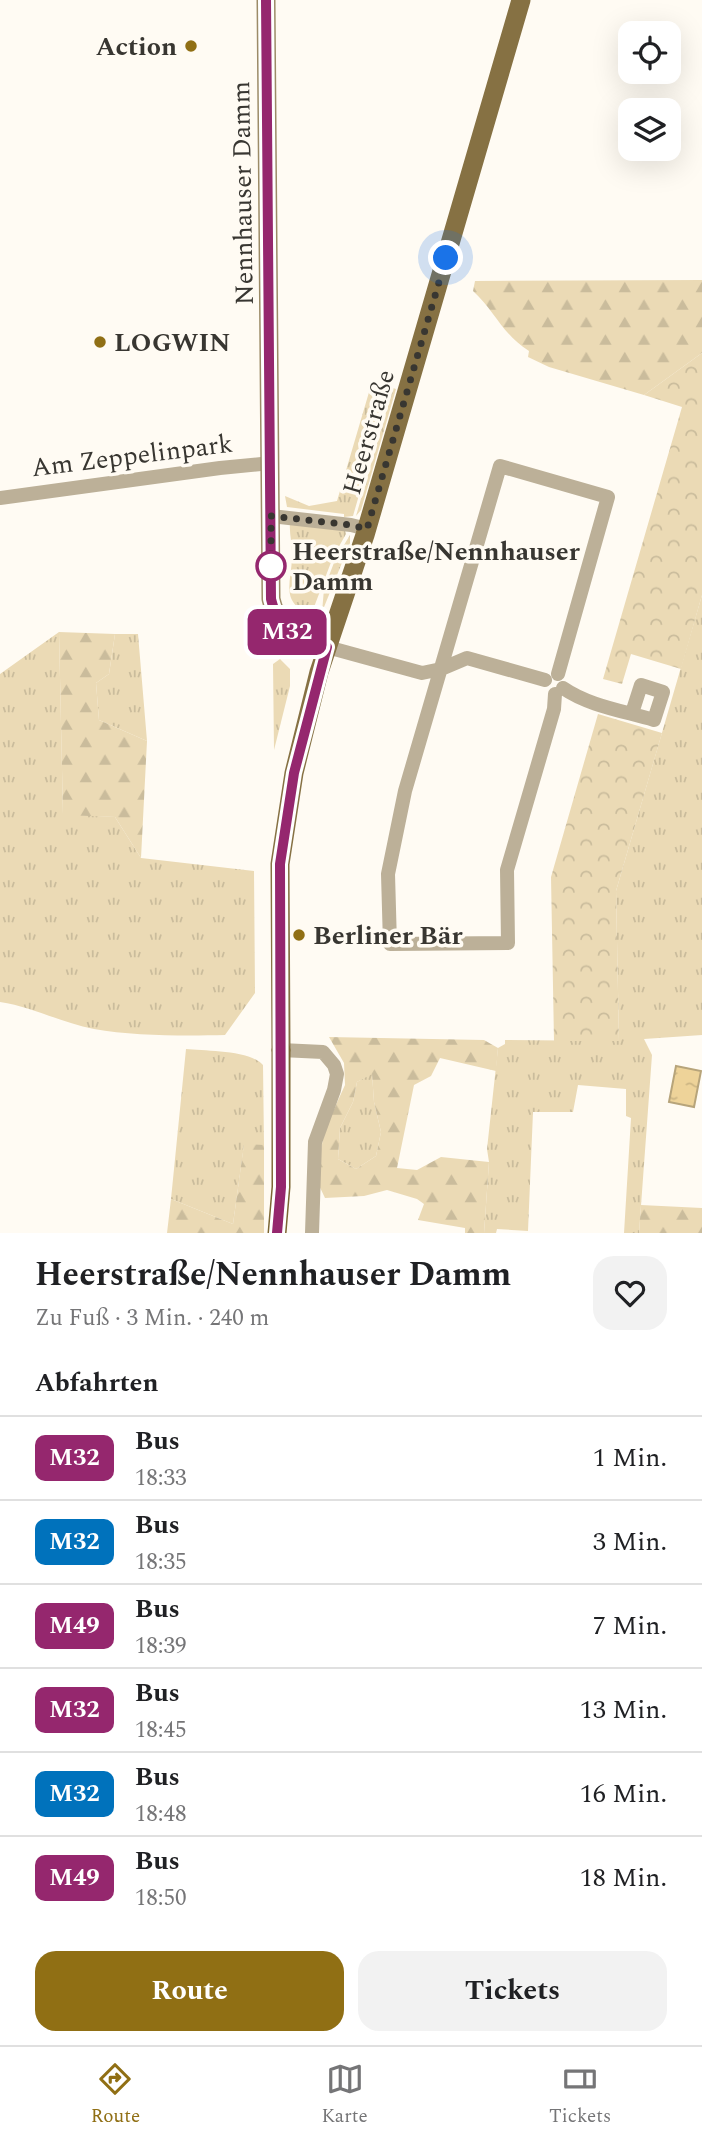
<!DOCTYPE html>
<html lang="de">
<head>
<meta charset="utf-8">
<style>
	:root { --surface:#fff; --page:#f2f2f2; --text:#202124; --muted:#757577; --line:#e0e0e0; --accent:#906f14 }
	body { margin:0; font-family:Spectral,serif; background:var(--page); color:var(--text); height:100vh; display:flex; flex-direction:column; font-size:26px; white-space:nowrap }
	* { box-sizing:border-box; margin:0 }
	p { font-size:23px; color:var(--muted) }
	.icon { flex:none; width:38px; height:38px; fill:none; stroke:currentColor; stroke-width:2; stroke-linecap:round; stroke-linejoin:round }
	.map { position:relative; height:1233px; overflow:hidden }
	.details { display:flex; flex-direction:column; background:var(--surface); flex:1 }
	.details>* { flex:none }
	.badge { padding:0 14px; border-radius:10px; font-size:24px; line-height:46px }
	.tools { position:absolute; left:618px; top:21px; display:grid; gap:14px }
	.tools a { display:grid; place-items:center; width:63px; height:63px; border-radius:14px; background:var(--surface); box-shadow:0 7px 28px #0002; font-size:35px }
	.you { position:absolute; width:35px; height:35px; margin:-18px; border:5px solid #fff; border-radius:50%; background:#1a73e8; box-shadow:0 0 0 10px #1a73e833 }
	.map>.badge { position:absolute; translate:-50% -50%; box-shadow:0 0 0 4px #fff }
	h2 { padding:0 35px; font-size:26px; line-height:63px }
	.round { display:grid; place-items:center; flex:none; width:74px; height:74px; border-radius:21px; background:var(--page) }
	.overview { display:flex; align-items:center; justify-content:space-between; height:119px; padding:0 35px }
	h1 { font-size:33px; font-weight:700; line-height:52px }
	.primary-button { display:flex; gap:14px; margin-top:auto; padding:14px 35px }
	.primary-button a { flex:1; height:80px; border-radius:21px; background:var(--accent); color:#fff; font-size:28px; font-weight:700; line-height:80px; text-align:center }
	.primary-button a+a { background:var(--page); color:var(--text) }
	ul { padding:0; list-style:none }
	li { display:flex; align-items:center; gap:21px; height:84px; padding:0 35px; border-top:2px solid var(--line) }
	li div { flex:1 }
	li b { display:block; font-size:26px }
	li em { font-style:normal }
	li .badge { min-width:77px; font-weight:700; text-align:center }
	.dock { display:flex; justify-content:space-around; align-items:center; height:98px; border-top:2px solid var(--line); background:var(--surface); font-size:19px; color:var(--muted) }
	.dock a { display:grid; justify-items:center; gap:4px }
	.dock .selected { color:var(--accent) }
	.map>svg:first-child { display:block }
	.grass { fill:url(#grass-tufts) }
	.forest { fill:url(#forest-firs); fill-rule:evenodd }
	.park { fill:url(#park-crowns) }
	.water { fill:url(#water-ripples); stroke:#b7a47a; stroke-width:2 }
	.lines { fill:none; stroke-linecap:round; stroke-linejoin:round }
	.minor { stroke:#bcb098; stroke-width:14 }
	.secondary { stroke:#9c8b67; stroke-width:19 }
	.primary { stroke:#867143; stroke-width:19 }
	.trunk { stroke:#7c6632; stroke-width:19 }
	.line-casing { stroke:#fff; stroke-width:16 }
	.line { stroke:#95276e; stroke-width:10 }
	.walk { stroke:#383631; stroke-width:7; stroke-dasharray:0 12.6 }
	.poi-dot { fill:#906f14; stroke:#fffbf3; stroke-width:2.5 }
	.stop-dot { fill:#fff; stroke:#95276e; stroke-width:3.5 }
	.labels { text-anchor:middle; stroke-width:7; stroke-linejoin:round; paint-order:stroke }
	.poi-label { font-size:26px; font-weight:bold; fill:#383631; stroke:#fffbf3; text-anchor:start }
	.street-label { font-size:26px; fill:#383631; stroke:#fffbf3 }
	.stop-label { font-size:26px; font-weight:bold; fill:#383631; stroke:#fffbf3; text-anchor:start }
</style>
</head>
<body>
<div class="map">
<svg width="702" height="1233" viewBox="0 0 702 1233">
	<defs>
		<pattern id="grass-tufts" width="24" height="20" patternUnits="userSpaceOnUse" patternTransform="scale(1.75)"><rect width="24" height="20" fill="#ebdab5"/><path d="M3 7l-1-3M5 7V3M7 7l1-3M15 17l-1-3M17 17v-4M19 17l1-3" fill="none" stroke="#cabc9c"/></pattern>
		<pattern id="forest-firs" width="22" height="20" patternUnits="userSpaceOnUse" patternTransform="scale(1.75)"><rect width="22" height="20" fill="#ebdab5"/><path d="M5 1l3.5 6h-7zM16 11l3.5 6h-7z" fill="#cabc9c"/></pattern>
		<pattern id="park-crowns" width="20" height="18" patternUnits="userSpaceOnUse" patternTransform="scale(1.75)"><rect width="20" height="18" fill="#ebdab5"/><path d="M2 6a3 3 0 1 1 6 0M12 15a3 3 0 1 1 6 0" fill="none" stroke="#cabc9c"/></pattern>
		<pattern id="water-ripples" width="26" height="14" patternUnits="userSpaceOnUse" patternTransform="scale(1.75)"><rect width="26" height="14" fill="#eed399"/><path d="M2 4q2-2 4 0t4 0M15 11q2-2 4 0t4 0" fill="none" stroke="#cdb684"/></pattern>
	</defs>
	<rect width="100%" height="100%" fill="#fffbf3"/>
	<path class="grass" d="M 372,382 L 390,387 L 353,516 L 344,517 L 344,514 L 287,507 L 285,496 L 309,506 L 337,501 Z
		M 393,388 L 396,389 L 361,510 L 356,516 Z
		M 290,524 L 345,530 L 346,534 L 333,557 L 311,615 C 280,602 291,584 292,558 C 293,546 289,534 290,524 Z
		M 350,535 L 350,543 L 322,612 L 324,589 L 335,560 Z
		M 702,595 L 702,1035 L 644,1039 L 652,1055 L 639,1233 L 624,1233 L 631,1118 L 626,1116 L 626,1089 L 578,1085 L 573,1112 L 533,1112 L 528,1231 L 497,1229 L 496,1233 L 484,1233 L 489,1162 L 487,1149 L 498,1048 L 505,1044 L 505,1040 L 619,1041 L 616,891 Z
		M 59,632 L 63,814 L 115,817 L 141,858 L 254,871 L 255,993 L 225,1035 C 185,1036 133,1036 94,1029 C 62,1023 33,1007 0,1002 L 0,674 Z
		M 115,634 L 138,634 L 147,741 L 99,720 L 96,683 L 109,674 Z
		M 280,659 L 290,669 L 290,686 L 274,750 L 273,664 Z
		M 186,1049 C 205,1051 250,1050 263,1065 L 264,1145 L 244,1145 L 233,1224 L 171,1199 Z
		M 372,1073 L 374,1102 L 381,1132 L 376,1156 L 356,1169 L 338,1159 L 340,1128 L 353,1102 L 357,1082 Z"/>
	<path class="forest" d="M 702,280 L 702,353 L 644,395 L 549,367 L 528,357 L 529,351 C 502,334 495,311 473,291 L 475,281 Z
		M 59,632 L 115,634 L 109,674 L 96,683 L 99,720 L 147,741 L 141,858 L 115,817 L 63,815 Z
		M 329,1037 L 484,1040 L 498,1048 L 496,1071 L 440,1058 L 431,1076 L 414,1085 L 397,1168 L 417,1170 L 441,1157 L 489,1162 L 484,1233 L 465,1233 L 465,1228 L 418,1220 L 424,1204 L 417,1199 L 387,1190 L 364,1196 L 325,1198 L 316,1179 L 319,1159 L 325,1129 L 345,1085 L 344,1063 ZM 372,1074 L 374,1102 L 381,1132 L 376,1156 L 356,1169 L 338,1159 L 340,1128 L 353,1102 L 357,1082 Z
		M 244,1144 L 264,1145 L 264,1233 L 167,1233 L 171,1199 L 233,1224 Z
		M 641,1205 L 702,1208 L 702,1233 L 639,1233 Z"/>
	<path class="park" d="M 702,353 L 702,595 L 681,669 L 631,654 L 622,684 L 603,679 L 682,407 L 644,395 Z
		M 598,714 L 662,733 L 616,891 L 619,1041 L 554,1041 L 551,877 Z"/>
	<path class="water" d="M 676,1066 L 701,1071 L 694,1107 L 669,1102 Z"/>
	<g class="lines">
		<path class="minor" d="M 0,498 L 220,468 L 271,463
			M 271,516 L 351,525 L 367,529
			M 327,647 L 422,673 L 441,669 L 467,658 L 545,680
			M 563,688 C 589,706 624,711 654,720 L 663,692 L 641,685 L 632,713
			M 555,694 L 554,709 L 507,870 L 508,943 L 390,944 L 388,874 L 405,791 L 500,466 L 608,497 L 558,674
			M 281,1050 L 323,1052 L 334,1065 L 337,1074 L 334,1090 L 315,1142 L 312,1233"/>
		<path class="secondary" d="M 266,0 L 271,599 C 280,635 294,639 327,647"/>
		<path class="primary" d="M 281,1050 L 280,864 L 294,773 L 319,672 L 365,535 L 521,0"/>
		<path class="trunk" d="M 277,1233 L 281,1187 L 281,1050"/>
	</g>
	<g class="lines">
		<g class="line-casing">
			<path id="line" d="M 266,0 L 271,599 C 280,635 294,639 327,647 L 294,773 L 280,864 L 281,1187 L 277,1233"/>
		</g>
		<use href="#line" class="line"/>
		<path class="walk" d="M 271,566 L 271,516 L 351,525 L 367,529 L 446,258"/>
	</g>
	<g class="poi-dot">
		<circle cx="191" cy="46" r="7"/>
		<circle cx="100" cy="342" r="7"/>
		<circle cx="299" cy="935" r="7"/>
	</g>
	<circle class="stop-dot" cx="271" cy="566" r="14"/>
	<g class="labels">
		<g class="poi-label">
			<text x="177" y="55" text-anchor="end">Action</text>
			<text x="114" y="351">LOGWIN</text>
			<text x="313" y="944">Berliner Bär</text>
		</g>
		<g class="street-label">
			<text transform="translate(242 193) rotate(-91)" y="9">Nennhauser Damm</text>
			<text transform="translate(368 432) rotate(-74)" y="9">Heerstraße</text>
			<text transform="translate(132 455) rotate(-7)" y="9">Am Zeppelinpark</text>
		</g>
		<g class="stop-label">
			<text x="292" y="560">Heerstraße/Nennhauser<tspan x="292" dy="30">Damm</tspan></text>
		</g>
	</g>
</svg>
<div class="tools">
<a><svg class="icon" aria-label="locate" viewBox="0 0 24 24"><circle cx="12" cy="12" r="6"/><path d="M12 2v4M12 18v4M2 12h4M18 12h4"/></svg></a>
<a><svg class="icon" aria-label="layers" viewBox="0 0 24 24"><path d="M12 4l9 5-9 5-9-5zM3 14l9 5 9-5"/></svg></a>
</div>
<div class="you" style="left:446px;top:258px"></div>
<b class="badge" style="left:287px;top:632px;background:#95276e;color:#fff">M32</b>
</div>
<section class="details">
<div class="overview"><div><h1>Heerstraße/Nennhauser Damm</h1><p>Zu Fuß · 3 Min. · 240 m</p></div><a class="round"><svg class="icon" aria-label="heart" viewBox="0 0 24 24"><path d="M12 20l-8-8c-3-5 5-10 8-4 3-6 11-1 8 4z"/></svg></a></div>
<h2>Abfahrten</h2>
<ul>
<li><span class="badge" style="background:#95276e;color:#fff">M32</span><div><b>Bus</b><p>18:33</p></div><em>1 Min.</em></li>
<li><span class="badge" style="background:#0072bc;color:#fff">M32</span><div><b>Bus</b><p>18:35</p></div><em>3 Min.</em></li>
<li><span class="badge" style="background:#95276e;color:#fff">M49</span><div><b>Bus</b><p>18:39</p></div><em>7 Min.</em></li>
<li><span class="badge" style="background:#95276e;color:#fff">M32</span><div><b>Bus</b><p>18:45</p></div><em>13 Min.</em></li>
<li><span class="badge" style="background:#0072bc;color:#fff">M32</span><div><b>Bus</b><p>18:48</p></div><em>16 Min.</em></li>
<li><span class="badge" style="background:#95276e;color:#fff">M49</span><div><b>Bus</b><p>18:50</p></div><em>18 Min.</em></li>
</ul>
<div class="primary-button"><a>Route</a><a>Tickets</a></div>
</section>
<nav class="dock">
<a class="selected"><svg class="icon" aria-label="directions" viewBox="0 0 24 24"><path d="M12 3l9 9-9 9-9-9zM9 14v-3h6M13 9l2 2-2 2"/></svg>Route</a>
<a><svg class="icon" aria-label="map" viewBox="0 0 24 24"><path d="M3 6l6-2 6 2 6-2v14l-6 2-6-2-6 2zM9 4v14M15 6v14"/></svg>Karte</a>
<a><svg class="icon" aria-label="tickets" viewBox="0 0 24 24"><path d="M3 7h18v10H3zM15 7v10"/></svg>Tickets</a>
</nav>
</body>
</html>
